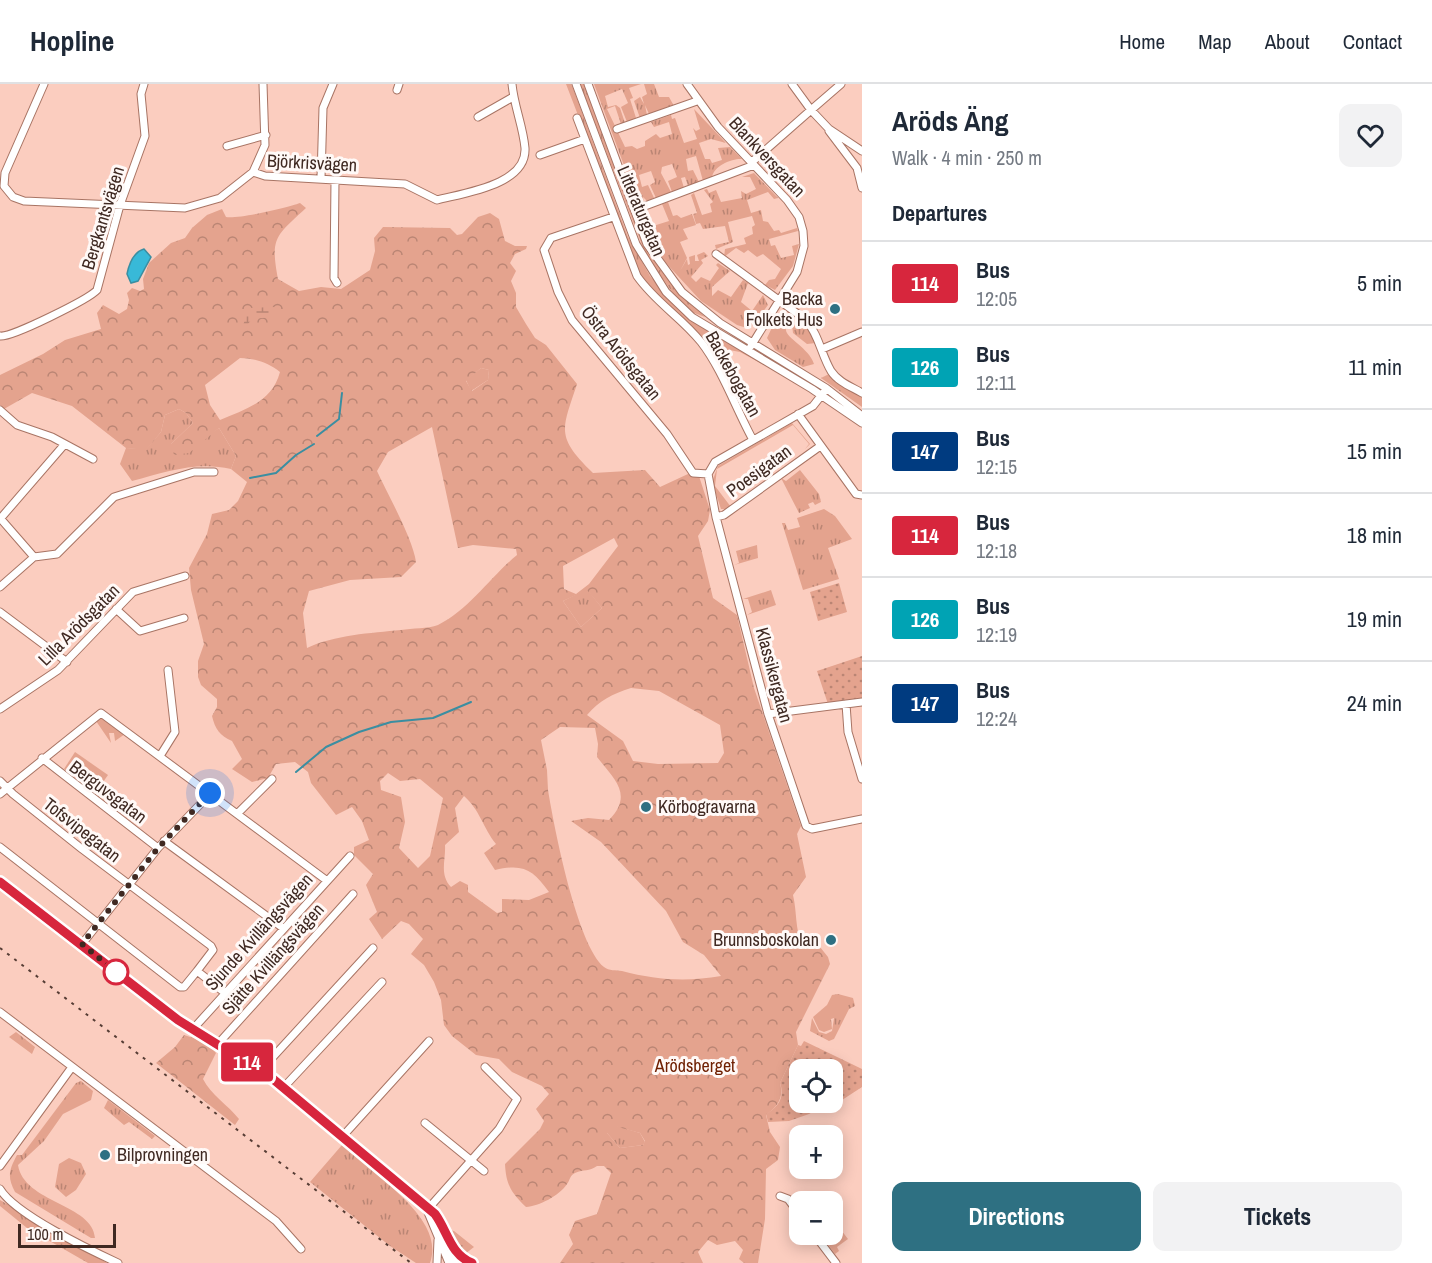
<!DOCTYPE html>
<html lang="en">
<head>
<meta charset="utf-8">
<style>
	:root { --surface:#fff; --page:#f2f2f3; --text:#1f2937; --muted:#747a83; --line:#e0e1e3; --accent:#2e7082 }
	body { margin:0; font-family:"Archivo Narrow",sans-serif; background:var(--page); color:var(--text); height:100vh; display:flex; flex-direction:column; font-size:22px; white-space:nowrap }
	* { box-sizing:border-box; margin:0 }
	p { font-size:20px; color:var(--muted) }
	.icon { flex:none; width:33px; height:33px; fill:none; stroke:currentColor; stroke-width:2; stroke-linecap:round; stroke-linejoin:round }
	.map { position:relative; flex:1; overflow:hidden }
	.panel { display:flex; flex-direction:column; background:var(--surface); width:570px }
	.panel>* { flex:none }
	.badge { padding:0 12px; border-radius:4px; font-size:21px; line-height:39px }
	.controls { position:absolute; left:789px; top:975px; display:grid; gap:12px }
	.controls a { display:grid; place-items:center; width:54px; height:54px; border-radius:12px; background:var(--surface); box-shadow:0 3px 15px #0003; font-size:30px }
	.scale { position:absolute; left:18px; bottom:15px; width:98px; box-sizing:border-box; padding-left:6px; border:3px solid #3f2922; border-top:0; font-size:16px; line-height:21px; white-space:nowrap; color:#3f2922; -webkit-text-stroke:4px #fff9f7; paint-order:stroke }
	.you { position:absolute; width:30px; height:30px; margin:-15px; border:4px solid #fff; border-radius:50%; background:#1a73e8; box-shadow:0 0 0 9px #1a73e833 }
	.map>.badge { position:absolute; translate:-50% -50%; box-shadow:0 0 0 3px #fff }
	h2 { padding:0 30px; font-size:22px; line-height:54px }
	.round { display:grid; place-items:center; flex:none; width:63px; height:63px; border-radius:12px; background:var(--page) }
	.headline { display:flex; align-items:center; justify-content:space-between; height:102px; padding:0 30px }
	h1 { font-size:28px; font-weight:800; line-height:45px }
	.action { display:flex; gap:12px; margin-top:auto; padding:12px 30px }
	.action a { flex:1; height:69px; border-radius:12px; background:var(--accent); color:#fff; font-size:24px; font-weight:800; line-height:69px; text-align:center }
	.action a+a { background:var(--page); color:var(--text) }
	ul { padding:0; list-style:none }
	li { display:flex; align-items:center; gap:18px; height:84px; padding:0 30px; border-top:2px solid var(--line) }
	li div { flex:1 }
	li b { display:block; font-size:22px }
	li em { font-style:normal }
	li .badge { min-width:66px; font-weight:700; text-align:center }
	header { display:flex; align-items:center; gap:36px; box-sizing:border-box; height:84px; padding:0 30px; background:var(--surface); border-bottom:2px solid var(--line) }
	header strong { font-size:28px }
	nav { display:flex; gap:33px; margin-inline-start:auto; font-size:21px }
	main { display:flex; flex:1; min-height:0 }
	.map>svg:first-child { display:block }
	.grass { fill:url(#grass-tufts) }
	.forest { fill:url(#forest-crowns); fill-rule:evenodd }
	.wetland { fill:url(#wetland-marsh) }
	.park { fill:url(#park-dots); fill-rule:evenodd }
	.garden { fill:#e4a38e }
	.water { fill:#38b9d8; stroke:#3a8ea1; stroke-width:1.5 }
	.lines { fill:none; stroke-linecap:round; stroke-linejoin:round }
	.stream { stroke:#3a8ea1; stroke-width:2 }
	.minor-casing { stroke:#a87464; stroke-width:9 }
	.minor { stroke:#fff; stroke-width:7 }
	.rail { stroke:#563d35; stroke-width:2; stroke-dasharray:3 6; stroke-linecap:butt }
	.line-casing { stroke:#fff; stroke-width:14 }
	.line { stroke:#d7263d; stroke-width:9 }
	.walk { stroke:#3f2922; stroke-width:6; stroke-dasharray:0 10.8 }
	.poi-dot { fill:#2e7082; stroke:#fff9f7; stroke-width:2 }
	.stop-dot { fill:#fff; stroke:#d7263d; stroke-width:3 }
	.labels { text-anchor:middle; stroke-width:6; stroke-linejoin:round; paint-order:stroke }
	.street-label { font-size:18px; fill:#3f2922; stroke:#fff9f7 }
	.poi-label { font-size:18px; fill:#3f2922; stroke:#fff9f7; text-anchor:end }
	.park-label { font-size:18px; fill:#702103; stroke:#fff9f7 }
</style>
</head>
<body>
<header>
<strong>Hopline</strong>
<nav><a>Home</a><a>Map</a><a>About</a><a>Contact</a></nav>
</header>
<main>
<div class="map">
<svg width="862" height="1179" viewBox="0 0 862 1179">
	<defs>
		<pattern id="grass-tufts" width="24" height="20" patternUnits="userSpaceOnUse" patternTransform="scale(1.5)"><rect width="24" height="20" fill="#e4a38e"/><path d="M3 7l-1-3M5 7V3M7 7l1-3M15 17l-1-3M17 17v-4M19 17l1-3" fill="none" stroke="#ba8574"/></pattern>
		<pattern id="forest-crowns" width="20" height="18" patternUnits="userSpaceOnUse" patternTransform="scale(1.5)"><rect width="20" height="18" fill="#e4a38e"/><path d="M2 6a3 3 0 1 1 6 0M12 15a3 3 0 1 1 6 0" fill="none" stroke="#ba8574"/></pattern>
		<pattern id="wetland-marsh" width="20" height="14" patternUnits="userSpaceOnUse" patternTransform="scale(1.5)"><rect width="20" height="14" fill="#e4a38e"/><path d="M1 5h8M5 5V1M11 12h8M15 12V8" fill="none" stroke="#ba8574"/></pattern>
		<pattern id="park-dots" width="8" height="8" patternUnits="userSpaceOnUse" patternTransform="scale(1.5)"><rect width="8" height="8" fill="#e4a38e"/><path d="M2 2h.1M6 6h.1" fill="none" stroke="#ba8574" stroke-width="1.8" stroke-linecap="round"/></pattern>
	</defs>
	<rect width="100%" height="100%" fill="#fbcdbf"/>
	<path class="grass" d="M 566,0 L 571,0 L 573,4 L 628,153 L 650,192 L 684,230 L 764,281 L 740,268 L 718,264 L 704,257 L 641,195 Z
		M 580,0 L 585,0 L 646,160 L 670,198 L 705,233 L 689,227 L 677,215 L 645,169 Z
		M 594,0 L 641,0 L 629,4 L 633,14 L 630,15 L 636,34 L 627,38 L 621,23 L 628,19 L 622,5 L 605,12 L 608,23 L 616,21 L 620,24 L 625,39 L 621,40 L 615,22 L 607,25 L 625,63 L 632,62 L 637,65 L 645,62 L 645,57 L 656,50 L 660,54 L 672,50 L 669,38 L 654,43 L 651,38 L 671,31 L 672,35 L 675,34 L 684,59 L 697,55 L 693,44 L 696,47 L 700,45 L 694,25 L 726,59 L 711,55 L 699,59 L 705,75 L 710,75 L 712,79 L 722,76 L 718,64 L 730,63 L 742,75 C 734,74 713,81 712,94 L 703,97 L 696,72 L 686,75 L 688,87 L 693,86 L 699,98 L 688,102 L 685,93 L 681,94 L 684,104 L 672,108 L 668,97 L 677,93 L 672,80 L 662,83 L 661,89 L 671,108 L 656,114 L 650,101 L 655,98 L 651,87 L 639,91 L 642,103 L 648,101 L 654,114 L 647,117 L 643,113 L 645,126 L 653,142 L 669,137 L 662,120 L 668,118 L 673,132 L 677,131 L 681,134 L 692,130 L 696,141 L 683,145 L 688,155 L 680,158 L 687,174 L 680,187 L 687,175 L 688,181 L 690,180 L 689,173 L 695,171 L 695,177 L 699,177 L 697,171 L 704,168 L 708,172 L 701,176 L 703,179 L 691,193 L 696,198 L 701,193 L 710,197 L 719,184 L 716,181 L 718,179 L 730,187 L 712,203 L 712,212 L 718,206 L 731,213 L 743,196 L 748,199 L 741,218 L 752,227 L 763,211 L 768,221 L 750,245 L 737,241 L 701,217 L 665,178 L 650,152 Z
		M 644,0 L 654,0 L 659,13 L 669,13 L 674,22 L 649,30 L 645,21 L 647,31 L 640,34 L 634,17 L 640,13 L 644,20 L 642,13 L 647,10 Z
		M 754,89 L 778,114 L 774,115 L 768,108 L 747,116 L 751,129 L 761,126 L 763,137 L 768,138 L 774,147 L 779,146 L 781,149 L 797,144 L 798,147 L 769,155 L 771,162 L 775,161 L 781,174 L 794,171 L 792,162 L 799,160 L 793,182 L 775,206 L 765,201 L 769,196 L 775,195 L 781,185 L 763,170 L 757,173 L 748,166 L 744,169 L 736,164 L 724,173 L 725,165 L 746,160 L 744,154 L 753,150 L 752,143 L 755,141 L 752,132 L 728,138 L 733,158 L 716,165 L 715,161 L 729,158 L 725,142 L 703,145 L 700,139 L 696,140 L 693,130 L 697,129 L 691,111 L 694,109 L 702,131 L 712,128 L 710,120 L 713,118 L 704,106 L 707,105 L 709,109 L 716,106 L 721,118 L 742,114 L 741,107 L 746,110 L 756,105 L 750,93 L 742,93 Z
		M 785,228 L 791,232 C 790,235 785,242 786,246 C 786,254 809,264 814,280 L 803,283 L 775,266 L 767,254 L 776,235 Z
		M 797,234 L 811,248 L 816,259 L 807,260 L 793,249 L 792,241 Z
		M 481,284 L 489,286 L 488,296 L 471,307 L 466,296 Z
		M 829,290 L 862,313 L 862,323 L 821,294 Z
		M 179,325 L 186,329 L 193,339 L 171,360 L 207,352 L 219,344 L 236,372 L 231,385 C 196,377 166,388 132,397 L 120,380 L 126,364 L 146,365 L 161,348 L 165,331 Z
		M 792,339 L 810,360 L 805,365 L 809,360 L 793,341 L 717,385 L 715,402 L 731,423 L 729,425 L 721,425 L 712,398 L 718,382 Z
		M 800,386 L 819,410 L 821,418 L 815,421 L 813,418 L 808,420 L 810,424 L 799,429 L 781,394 L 786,397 Z
		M 824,425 L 835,432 L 852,455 L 828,464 L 839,495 L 803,506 L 782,439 L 785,439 L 788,446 L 800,443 L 797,434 Z
		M 757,461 L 758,474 L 734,481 L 739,479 L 736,467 Z
		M 587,505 L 602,524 L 581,543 L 563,517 Z
		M 771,506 L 776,521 L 747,531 L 752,528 L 748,515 L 743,515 Z
		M 101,633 L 125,650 L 115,657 L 114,649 L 109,649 L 111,659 L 96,637 Z
		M 101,867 L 187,936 L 117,884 Z
		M 838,910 L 853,914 L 855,922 L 849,925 L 834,955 L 829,957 L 810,947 L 812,934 L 819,948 L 826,950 L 832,947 L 834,934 L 831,935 L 832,945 L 824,948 L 819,946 L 813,933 L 827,921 L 832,911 Z
		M 16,948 L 35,963 L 32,970 L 9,953 Z
		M 81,997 L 93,1007 L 91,1016 L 63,1030 L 44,1057 L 18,1081 C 24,1119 93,1120 95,1154 L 91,1154 L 15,1108 C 7,1093 9,1086 17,1071 L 22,1071 L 76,999 Z
		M 108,1016 L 155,1052 L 152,1055 L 129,1038 L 124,1041 L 104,1024 Z
		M 607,1039 L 640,1049 L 645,1058 L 643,1061 L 620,1064 L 607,1049 Z
		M 342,1061 C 355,1067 365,1079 375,1088 C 398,1110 443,1142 430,1179 L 416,1179 L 390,1162 L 310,1098 Z
		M 69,1074 L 81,1079 L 86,1090 L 76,1106 L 66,1113 L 55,1103 L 59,1080 Z
		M 0,1116 L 107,1179 L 88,1179 L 27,1144 L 0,1122 Z
		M 838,1142 L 848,1155 L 837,1163 L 839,1167 L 835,1170 L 829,1162 Z
		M 449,1146 L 454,1147 L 474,1163 L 465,1170 L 460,1169 Z"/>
	<path class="forest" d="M 300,119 L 306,124 C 276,152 270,153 278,195 L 299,207 L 321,203 L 341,205 L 370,186 L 375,167 L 374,154 L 383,143 L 450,144 L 457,151 L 462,150 L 478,133 L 490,129 L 499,135 L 505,157 L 515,162 L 527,162 L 526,165 L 515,170 L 510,179 L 516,187 L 511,197 L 516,209 L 516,223 L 526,240 L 535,254 L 546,261 L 577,300 C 562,346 555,352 593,389 L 645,386 L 660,403 L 688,390 L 699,392 L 710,426 L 708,437 L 698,452 L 713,514 L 737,531 L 754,604 L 801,742 L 797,750 L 806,793 L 793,811 C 797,827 795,846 802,860 L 820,863 L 828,873 L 830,880 L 796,948 L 798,961 L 780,999 C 784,1014 778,1022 766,1031 L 770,1048 L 780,1063 L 778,1076 L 766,1085 L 765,1135 L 758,1179 L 744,1179 L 739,1175 L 743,1166 L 735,1157 L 717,1161 L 708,1156 L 698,1168 L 703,1179 L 560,1179 L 573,1160 L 569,1151 L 575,1137 L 597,1130 L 611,1089 L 604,1082 L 597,1082 C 589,1088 584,1085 575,1089 C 570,1091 570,1096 567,1100 C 559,1112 539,1122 526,1123 C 511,1109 506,1100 505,1080 L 540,1045 L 544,1037 L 536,1025 L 549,1010 L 542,1002 L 512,988 L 499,975 L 476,971 L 452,952 L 444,941 L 441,916 L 434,898 L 424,881 L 411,870 L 423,855 L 409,840 L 401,837 L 382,855 L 369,835 L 377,828 L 366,801 L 373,790 L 354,771 L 354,763 L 369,756 L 362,737 L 352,723 L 336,731 L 311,699 L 308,688 L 295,678 L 276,680 L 268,694 L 252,698 L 232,685 L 242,675 L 232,657 C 220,652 215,645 212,632 L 217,623 L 217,615 L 201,601 L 198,593 L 198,577 L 204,560 L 191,506 L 189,484 L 207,450 L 212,430 L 229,426 L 238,417 L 247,398 L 231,385 L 236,372 L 219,344 L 189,369 L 174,371 L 171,360 L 193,339 L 186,329 L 179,325 L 165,331 L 161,348 L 146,366 L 126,364 L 72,322 L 32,309 L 4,325 L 0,321 L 0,291 L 43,270 L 65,256 L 101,245 L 97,229 L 103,221 L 119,230 L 127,225 L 129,216 L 127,209 L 132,204 L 140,207 L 144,205 L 143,195 L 149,179 L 171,159 L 185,154 L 192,144 L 207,131 L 222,125 L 226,133 C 238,135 287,124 300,119 ZM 240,274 C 254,274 269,279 280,288 C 272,318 246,325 220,336 L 210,321 L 205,301 ZM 481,284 L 489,286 L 488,296 L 472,307 L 466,297 ZM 432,343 L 458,464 L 473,461 L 516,465 L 517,471 C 490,493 470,525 438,541 C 428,545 412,544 401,546 C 371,549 334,551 307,564 L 303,529 L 309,507 L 350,496 L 401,493 L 416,478 C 413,455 388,411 377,387 L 388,368 ZM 614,454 L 618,462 L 589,500 L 576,510 L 564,505 L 563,482 ZM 587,506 L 602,524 L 581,543 L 563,517 ZM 631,604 L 659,607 L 720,641 L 724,669 L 718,679 L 658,680 L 633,677 L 623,657 L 587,631 C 600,616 612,610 631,604 ZM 560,643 L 595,644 L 598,660 L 597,673 C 614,695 634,710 609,736 L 588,734 L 571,737 L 601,758 L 666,827 L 683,858 L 704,871 L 721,892 C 686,898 656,896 622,887 C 616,886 609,887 604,883 C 577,861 554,743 548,706 L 547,686 L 541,656 ZM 388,689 L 400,697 L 420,695 L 443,714 L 430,772 L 418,784 L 399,764 L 405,738 L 401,713 L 381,706 L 380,697 ZM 464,712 C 480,726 483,744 496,760 L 484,769 L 495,786 C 524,779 533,786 549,808 L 529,816 L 502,815 L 502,828 L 497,829 L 468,808 L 468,801 L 460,797 L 451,803 C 439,790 446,776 445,761 L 459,748 L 455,724 ZM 607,1040 L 640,1049 L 645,1057 L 643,1061 L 620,1064 L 607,1049 Z
		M 184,951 L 206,958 L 216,969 L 203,995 C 211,1011 228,1021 239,1035 L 235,1041 L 156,979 L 175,963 Z"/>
	<path class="wetland" d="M 275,223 L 273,233 L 252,235 L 240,250 L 249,224 Z"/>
	<path class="park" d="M 839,499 L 847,528 L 818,537 L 810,508 Z
		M 862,572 L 862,616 L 828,620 L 817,587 Z
		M 804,957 L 862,985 L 862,1003 L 839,1018 L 824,1021 L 809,1030 L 789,1037 L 768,1038 L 766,1030 C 778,1023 785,1014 780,999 L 798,961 L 801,962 ZM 800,986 L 832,986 L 832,1018 L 800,1018 Z"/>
	<path class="garden" d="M 75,668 L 108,691 L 96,708 L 64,685 Z"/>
	<path class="water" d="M 144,165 L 151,173 L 138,197 L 131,199 L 127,190 C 129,180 134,168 144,165 Z"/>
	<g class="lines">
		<path class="stream" d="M 317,352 L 339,335 L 342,309
			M 250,394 L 276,389 L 296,371 L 314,360
			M 296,688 L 326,663 L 359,648 L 391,638 L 433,634 L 471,618"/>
		<g class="minor-casing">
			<path id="minor" d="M 44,0 L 5,89 L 4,102 L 13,113 L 24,117 L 185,124 L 220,114 L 253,88 L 265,92 L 405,100 L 437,116 C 464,109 527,101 525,64 C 523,42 514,22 512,0
				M 576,0 L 636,160 L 666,208 L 692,233 L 812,305 L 862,339
				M 588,0 L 647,160 L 682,208 L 720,239 L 826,304 L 862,332
				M 687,0 L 718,43 L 787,116 L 799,133 L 803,147 L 804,162 L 797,188 L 751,262
				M 792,0 L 811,26 L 841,0
				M 397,6 L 399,0
				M 478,33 L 513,13
				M 577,34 L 637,192 C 656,219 681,233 701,258 C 722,285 736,325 753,356
				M 617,45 L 697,17
				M 829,47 L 857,84 L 862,104
				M 227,62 L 266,51
				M 540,71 L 585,55
				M 752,78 L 811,26 L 829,45 L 862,67
				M 253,88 L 265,61 L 263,0
				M 321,94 L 323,24 L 333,0
				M 335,96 L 334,194 L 337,199
				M 645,122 L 754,81
				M 613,133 L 551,154 L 544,166 L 558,208 L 572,236 L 667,350 L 693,389 L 708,390
				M 716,170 L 806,236 C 819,251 821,270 831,287 C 838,298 852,303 862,309
				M 0,252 C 11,254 89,215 97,206 L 120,121 L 145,52 L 141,10 L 144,0
				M 822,265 L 862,248
				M 0,326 L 17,341 L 52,353 L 93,375
				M 798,330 L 856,410 L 862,411
				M 708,390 L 716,433 L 768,630 L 806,742 L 812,745 L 862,735
				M 708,390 L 715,378 L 813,322 L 824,308
				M 716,433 L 724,431 L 819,363
				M 0,434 L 34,473
				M 0,435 L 64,361
				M 0,503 L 34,473 L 57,470 L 114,413 L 194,388 L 214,388
				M 116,525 L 140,547 L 184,534
				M 0,528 L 67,578
				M 846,620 L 848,648 L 862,695
				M 0,625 L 58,586 L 133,508 L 185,492
				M 768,630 L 862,618
				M 160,672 L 175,648 L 168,586
				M 42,674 L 158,764
				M 0,697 L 13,710 L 82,765 L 211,862 L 213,866 L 197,887 L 225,909
				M 0,710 L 101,629 L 326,796
				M 238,729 L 272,695
				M 164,757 L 283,844
				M 0,763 L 180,903 L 184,903 L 197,887
				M 0,798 L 179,935 L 273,995 L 435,1130 L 445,1145 L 455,1179
				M 82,860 L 158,764 L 211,709
				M 0,928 L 276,1137 L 301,1165
				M 193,945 L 350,772
				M 217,961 L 353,810
				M 261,986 L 373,864
				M 284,1003 L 382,898
				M 425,1039 L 484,1087
				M 342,1053 L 429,957
				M 0,1082 L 72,983
				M 0,1105 C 15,1130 90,1166 118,1179
				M 780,1112 L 788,1115 L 800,1131
				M 427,1126 L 499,1045 L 517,1015 L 485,983
				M 427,1126 L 449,1179
				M 814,1150 L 836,1179
				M 453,1167 L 472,1179
				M 437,1179 L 438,1156"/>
		</g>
		<use href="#minor" class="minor"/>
		<path class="rail" d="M 0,864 L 411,1179"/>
	</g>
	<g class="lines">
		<g class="line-casing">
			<path id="line" d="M 0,798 L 178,936 L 273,995 L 435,1130 C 448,1148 450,1170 472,1179"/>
		</g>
		<use href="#line" class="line"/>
		<path class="walk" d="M 116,888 L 82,860 L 158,764 L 210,709"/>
	</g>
	<g class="poi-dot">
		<circle cx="835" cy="225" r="6"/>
		<circle cx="646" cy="723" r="6"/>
		<circle cx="831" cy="856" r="6"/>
		<circle cx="105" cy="1071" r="6"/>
	</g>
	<circle class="stop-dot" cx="116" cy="888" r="12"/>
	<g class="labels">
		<g class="street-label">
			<text transform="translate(767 73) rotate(47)" y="6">Blankversgatan</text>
			<text transform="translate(312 79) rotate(3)" y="6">Björkrisvägen</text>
			<text transform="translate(641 127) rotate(67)" y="6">Litteraturgatan</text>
			<text transform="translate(103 134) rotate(-73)" y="6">Bergkantsvägen</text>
			<text transform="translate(621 269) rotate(51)" y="6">Östra Arödsgatan</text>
			<text transform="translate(733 290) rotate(61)" y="6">Backebogatan</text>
			<text transform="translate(759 387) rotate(-36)" y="6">Poesigatan</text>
			<text transform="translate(79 541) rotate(-45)" y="6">Lilla Arödsgatan</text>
			<text transform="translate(774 591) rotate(75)" y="6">Klassikergatan</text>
			<text transform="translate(108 708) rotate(37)" y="6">Berguvsgatan</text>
			<text transform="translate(82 746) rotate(38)" y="6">Tofsvipegatan</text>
			<text transform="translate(259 848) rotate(-48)" y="6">Sjunde Kvillängsvägen</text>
			<text transform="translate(273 875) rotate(-48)" y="6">Sjätte Kvillängsvägen</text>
		</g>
		<g class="poi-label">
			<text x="823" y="221">Backa<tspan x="823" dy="21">Folkets Hus</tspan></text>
			<text x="658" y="729" text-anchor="start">Körbogravarna</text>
			<text x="819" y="862">Brunnsboskolan</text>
			<text x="117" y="1077" text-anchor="start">Bilprovningen</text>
		</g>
		<g class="park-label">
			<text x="695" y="988">Arödsberget</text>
		</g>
	</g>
</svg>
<div class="controls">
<a><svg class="icon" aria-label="locate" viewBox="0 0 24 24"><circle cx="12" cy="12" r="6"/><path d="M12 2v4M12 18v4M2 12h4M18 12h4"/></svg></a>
<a>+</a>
<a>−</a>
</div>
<div class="scale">100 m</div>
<div class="you" style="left:210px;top:709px"></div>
<b class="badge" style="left:247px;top:978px;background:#d7263d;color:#fff">114</b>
</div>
<section class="panel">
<div class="headline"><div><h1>Aröds Äng</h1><p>Walk · 4 min · 250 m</p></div><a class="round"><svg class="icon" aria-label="heart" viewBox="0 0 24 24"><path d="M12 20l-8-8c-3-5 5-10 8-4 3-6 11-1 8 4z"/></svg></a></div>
<h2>Departures</h2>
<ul>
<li><span class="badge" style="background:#d7263d;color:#fff">114</span><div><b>Bus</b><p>12:05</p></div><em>5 min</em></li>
<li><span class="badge" style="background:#00a3b4;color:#fff">126</span><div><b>Bus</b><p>12:11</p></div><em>11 min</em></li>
<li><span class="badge" style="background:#003b80;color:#fff">147</span><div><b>Bus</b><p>12:15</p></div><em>15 min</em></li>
<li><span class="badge" style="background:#d7263d;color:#fff">114</span><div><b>Bus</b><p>12:18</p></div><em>18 min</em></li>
<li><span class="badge" style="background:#00a3b4;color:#fff">126</span><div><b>Bus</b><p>12:19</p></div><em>19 min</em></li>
<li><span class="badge" style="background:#003b80;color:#fff">147</span><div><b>Bus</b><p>12:24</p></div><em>24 min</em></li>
</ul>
<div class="action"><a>Directions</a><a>Tickets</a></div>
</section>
</main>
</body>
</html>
